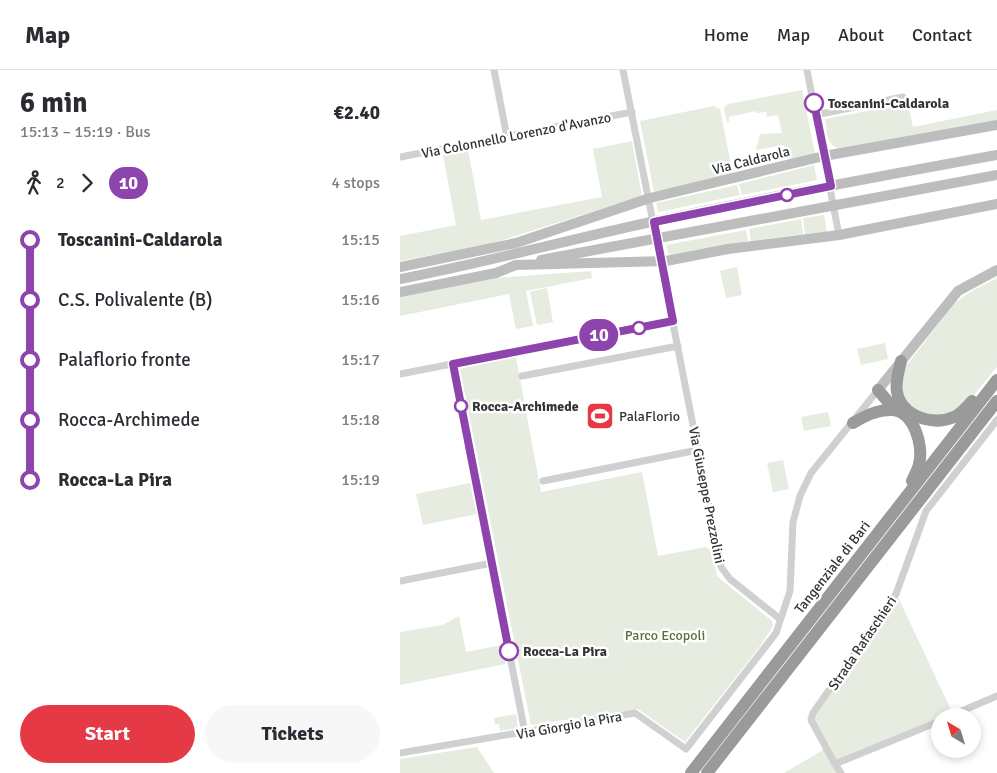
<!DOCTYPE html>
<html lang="en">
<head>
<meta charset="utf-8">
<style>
	:root { --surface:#fff; --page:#f7f7f7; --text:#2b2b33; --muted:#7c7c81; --line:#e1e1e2; --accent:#e63946 }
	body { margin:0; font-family:Signika,sans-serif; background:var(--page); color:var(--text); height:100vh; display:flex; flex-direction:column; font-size:19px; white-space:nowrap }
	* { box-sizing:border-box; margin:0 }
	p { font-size:16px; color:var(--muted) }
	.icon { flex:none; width:28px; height:28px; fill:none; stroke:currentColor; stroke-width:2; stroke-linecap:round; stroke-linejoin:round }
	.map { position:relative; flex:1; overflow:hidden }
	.details { display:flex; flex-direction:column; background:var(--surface); width:400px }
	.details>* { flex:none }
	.badge { padding:0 10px; border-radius:16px; font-size:18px; line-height:32px }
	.needle { width:32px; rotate:322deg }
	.tools { position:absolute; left:531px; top:638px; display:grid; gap:10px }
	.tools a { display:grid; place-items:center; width:50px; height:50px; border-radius:50%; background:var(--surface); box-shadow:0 2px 8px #0003; font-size:25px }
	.map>.badge { position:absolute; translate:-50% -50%; box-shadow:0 0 0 2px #fff }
	.legs { display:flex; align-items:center; gap:8px; height:55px; padding:0 20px; font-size:16px }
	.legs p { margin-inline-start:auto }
	.head { display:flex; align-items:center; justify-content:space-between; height:85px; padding:0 20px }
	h1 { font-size:28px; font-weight:700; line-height:38px }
	.cta { display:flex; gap:10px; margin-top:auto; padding:10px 20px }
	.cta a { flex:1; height:58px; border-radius:30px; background:var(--accent); color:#fff; font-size:20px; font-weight:700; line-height:58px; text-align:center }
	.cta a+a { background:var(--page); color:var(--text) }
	ul { padding:0 20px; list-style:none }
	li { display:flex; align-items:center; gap:18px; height:60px; font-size:19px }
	li i { display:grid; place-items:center; width:8px; height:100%; margin:0 6px; background:currentColor }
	li i::after { content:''; width:12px; height:12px; margin:-6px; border:4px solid; border-radius:50%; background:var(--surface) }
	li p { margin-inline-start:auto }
	li:first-child i { background:linear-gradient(#0000 50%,currentColor 0) }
	li:last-child i { background:linear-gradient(currentColor 50%,#0000 0) }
	header { display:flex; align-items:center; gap:30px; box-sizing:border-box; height:70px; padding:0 25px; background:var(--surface); border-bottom:1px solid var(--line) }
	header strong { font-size:24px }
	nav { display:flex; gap:28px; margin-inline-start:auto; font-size:18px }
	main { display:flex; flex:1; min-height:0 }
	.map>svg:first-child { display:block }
	.green { fill:#e6ecdf }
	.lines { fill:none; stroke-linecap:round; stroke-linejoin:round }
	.street { stroke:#d0d0d0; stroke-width:7 }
	.secondary { stroke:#bdbdbd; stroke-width:10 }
	.highway { stroke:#9a9a9a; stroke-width:12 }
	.line-1-casing { stroke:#fff; stroke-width:11 }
	.line-1 { stroke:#8e44ad; stroke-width:8 }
	.stop-1-dot { fill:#fff; stroke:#8e44ad; stroke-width:2.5 }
	.labels { text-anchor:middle; stroke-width:5; stroke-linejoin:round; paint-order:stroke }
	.stop-label { font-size:14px; font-weight:bold; fill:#333; stroke:#fff; text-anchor:start }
	.street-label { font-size:14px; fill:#333; stroke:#fff }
	.poi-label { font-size:14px; fill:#333; stroke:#fff; text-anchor:start }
	.park-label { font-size:14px; fill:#56703f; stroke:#fff }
</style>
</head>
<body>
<header>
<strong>Map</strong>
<nav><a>Home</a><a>Map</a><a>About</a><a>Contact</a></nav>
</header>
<main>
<section class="details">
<div class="head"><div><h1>6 min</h1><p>15:13 – 15:19 · Bus</p></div><b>€2.40</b></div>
<div class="legs"><svg class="icon" aria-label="walk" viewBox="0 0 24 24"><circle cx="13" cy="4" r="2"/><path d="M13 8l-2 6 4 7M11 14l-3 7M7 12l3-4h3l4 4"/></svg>2<svg class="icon" aria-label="forward" viewBox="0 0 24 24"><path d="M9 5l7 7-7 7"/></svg><b class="badge" style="background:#8e44ad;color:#fff">10</b><p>4 stops</p></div>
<ul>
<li><i style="color:#8e44ad"></i><b>Toscanini-Caldarola</b><p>15:15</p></li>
<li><i style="color:#8e44ad"></i><span>C.S. Polivalente (B)</span><p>15:16</p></li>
<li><i style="color:#8e44ad"></i><span>Palaflorio fronte</span><p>15:17</p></li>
<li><i style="color:#8e44ad"></i><span>Rocca-Archimede</span><p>15:18</p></li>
<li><i style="color:#8e44ad"></i><b>Rocca-La Pira</b><p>15:19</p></li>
</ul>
<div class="cta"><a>Start</a><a>Tickets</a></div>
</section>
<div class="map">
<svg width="597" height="703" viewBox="0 0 597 703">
	<rect width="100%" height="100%" fill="#fff"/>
	<path class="green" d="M 402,20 L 415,84 L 388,90 L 384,75 L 356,80 L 360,64 L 382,63 L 378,45 L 367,47 L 366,42 L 356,43 L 356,41 L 329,47 L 329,52 L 327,52 L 324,38 L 328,34 Z
		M 508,33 L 513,57 L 597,40 L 597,50 L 439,78 C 426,76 427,60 425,49 Z
		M 314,36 L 320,39 L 333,105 L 254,122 L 240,51 Z
		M 232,71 L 242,126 L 90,174 L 0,191 L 0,166 L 56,155 L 43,85 L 68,80 L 81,150 L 202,127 L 193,79 Z
		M 414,95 L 417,110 L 342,125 L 339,114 Z
		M 337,115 L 340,125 L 258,142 L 256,133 Z
		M 424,145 L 427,162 L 405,164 L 403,148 Z
		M 401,149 L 403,164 L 351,171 L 349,159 Z
		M 346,160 L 348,171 L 269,186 L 266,175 Z
		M 337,197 L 342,225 L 326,228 L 320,201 Z
		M 191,201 L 192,208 L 126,221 L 133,256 L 116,259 L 109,224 L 0,246 L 0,227 L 96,208 Z
		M 597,208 L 597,297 L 563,338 L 536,348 L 509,337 L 501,316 L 506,296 L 554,234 L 570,222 Z
		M 147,218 L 153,252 L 137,255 L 130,222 Z
		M 485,273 L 488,289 L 461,295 L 457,279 Z
		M 116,287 L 141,422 L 242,402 L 258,486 L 306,477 L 312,481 L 317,506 L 372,551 L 373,556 L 361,575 L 285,672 L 238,639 L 131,655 L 60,299 Z
		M 428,342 L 431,356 L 404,361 L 401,347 Z
		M 383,390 L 389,419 L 373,422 L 367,393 Z
		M 70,413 L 77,444 L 23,455 L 16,424 Z
		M 498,527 L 552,642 L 431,694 L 437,703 L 384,703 L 428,677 L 411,650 Z
		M 59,546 L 66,582 L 102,575 L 106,594 L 0,615 L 0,562 L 42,555 Z
		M 116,644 L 118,658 L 100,661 L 99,654 L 95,655 L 94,648 Z
		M 77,677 L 94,703 L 0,703 L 0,689 Z"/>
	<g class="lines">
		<path class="street" d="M 94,0 L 107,67
			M 223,0 L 321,497 L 330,509 L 380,549
			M 407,0 L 439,165
			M 416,45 L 503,27
			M 0,87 L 232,42
			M 53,294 L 125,663
			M 0,304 L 273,251
			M 122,306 L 278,276
			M 143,411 L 298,380
			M 0,511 L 92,493
			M 550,646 L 597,626
			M 540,651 L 435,694 L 411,650 L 413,643 L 496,524 L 526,441 L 597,350
			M 0,683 L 235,643 L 286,679 L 376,563 L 390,521 L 393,452 L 400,426 L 411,403 L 478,320
			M 435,694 L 441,703"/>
		<path class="secondary" d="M 141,190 L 597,105
			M 0,197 L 116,173 L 250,128 L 424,86 L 597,55
			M 0,209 C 84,193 167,170 251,152 C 366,127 481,106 597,85
			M 0,222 L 96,203 L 116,195 L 266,191 L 328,179 L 439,165 L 597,134
			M 478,320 L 558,221 L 597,200"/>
		<path class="highway" d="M 501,291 C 499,301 495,311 497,322 C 502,347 533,356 554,347 C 562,343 567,337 572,331
			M 478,320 L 495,340
			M 453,353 C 465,346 478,339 493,340 C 514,342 524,376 519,394 C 518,400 514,406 512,411
			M 291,703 L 597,310
			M 307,703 L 597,331"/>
	</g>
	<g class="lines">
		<g class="line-1-casing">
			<path id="line-1" d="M 109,581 L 53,294 L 273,251 L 254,152 L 431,116 L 414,33"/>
		</g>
		<use href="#line-1" class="line-1"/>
	</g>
	<defs>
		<g id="stadium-square" transform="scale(1.4375)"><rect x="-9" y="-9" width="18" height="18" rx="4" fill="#e63946" stroke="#fff"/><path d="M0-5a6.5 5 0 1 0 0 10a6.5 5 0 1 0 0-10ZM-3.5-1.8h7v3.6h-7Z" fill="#fff"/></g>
	</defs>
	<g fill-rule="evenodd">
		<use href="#stadium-square" x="200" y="346"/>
	</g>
	<g class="stop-1-dot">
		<circle cx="414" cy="33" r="9"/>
		<circle cx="387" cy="125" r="6"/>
		<circle cx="239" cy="258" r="6"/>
		<circle cx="61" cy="336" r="6"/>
		<circle cx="109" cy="581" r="9"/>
	</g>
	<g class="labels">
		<g class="stop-label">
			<text x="428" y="38">Toscanini-Caldarola</text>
			<text x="72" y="341">Rocca-Archimede</text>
			<text x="123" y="586">Rocca-La Pira</text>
		</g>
		<g class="street-label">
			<text transform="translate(116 65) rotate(-11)" y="5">Via Colonnello Lorenzo d'Avanzo</text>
			<text transform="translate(351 90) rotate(-14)" y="5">Via Caldarola</text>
			<text transform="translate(307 425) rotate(79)" y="5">Via Giuseppe Prezzolini</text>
			<text transform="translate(432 497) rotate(-52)" y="5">Tangenziale di Bari</text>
			<text transform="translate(462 573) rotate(-56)" y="5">Strada Rafaschieri</text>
			<text transform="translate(169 655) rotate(-10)" y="5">Via Giorgio la Pira</text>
		</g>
		<g class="poi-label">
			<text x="219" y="351">PalaFlorio</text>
		</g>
		<g class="park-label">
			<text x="265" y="570">Parco Ecopoli</text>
		</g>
	</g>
</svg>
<div class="tools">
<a><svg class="needle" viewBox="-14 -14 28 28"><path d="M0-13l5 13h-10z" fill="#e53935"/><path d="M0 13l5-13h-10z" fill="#7c7c81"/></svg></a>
</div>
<b class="badge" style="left:199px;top:265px;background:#8e44ad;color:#fff">10</b>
</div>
</main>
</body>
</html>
